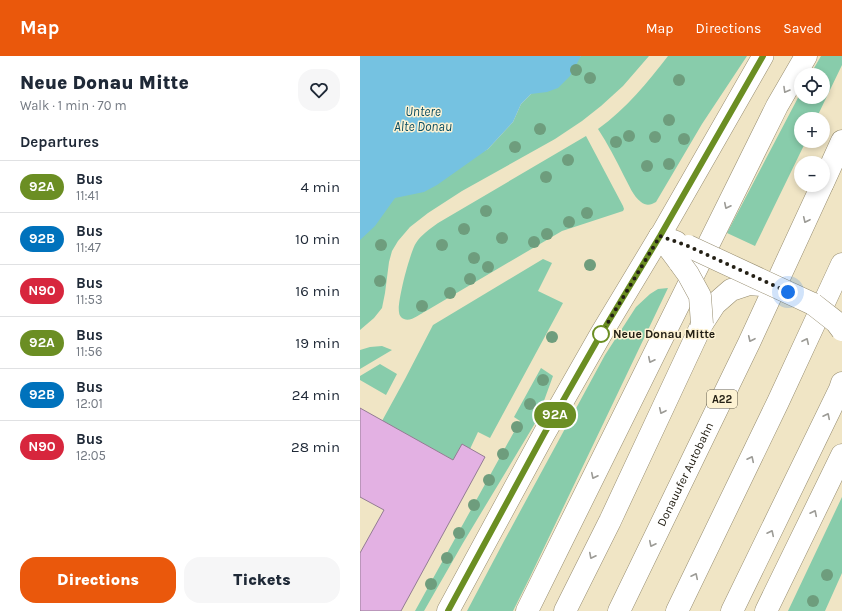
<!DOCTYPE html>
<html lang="en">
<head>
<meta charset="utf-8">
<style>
	:root { --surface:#fff; --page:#f6f6f7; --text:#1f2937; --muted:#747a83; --line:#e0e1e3; --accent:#ea580c }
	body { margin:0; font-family:Karla,sans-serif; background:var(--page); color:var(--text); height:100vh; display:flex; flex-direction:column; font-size:15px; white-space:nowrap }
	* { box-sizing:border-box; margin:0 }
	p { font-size:13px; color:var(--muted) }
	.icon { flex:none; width:22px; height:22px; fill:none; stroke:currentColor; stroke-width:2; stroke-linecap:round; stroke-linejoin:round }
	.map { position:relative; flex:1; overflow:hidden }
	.sheet { display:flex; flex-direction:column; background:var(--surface); width:360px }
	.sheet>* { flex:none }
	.badge { padding:0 8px; border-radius:13px; font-size:14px; line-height:26px }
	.tools { position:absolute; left:434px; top:12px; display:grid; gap:8px }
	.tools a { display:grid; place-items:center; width:36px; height:36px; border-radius:50%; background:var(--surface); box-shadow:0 2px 6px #0003; font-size:20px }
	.you { position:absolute; width:20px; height:20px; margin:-10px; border:3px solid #fff; border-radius:50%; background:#1a73e8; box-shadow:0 0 0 6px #1a73e833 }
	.map>.badge { position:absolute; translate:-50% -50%; box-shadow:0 0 0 2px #fff }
	h2 { padding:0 20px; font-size:15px; line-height:36px }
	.round { display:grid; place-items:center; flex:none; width:42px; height:42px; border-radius:16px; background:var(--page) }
	.overview { display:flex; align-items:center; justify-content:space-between; height:68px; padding:0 20px }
	h1 { font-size:19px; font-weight:800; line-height:30px }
	.button { display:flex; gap:8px; margin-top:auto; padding:8px 20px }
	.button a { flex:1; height:46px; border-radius:16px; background:var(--accent); color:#fff; font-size:16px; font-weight:800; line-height:46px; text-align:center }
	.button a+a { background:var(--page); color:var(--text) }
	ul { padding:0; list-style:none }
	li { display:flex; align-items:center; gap:12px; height:52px; padding:0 20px; border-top:1px solid var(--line) }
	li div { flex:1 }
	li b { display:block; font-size:15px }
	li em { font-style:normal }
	li .badge { min-width:44px; font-weight:700; text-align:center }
	header { display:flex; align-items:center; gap:24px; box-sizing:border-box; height:56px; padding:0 20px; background:var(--accent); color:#fff }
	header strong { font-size:19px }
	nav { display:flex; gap:22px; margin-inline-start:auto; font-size:14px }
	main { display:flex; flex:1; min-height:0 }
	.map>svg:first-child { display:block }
	.green { fill:#88ccab }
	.water { fill:#75c2e1 }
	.building { fill:#e3b1e3; stroke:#937c93 }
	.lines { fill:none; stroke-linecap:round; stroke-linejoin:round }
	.minor-casing { stroke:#968c6f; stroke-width:22 }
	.tertiary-casing { stroke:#968c6f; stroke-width:23 }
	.motorway-casing { stroke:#968c6f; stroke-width:23 }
	.minor { stroke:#fff; stroke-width:21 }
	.tertiary { stroke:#fff; stroke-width:22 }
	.motorway { stroke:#fff; stroke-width:22 }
	.tertiary-bridge-casing { stroke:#968c6f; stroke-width:23; stroke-linecap:butt }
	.motorway-bridge-casing { stroke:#968c6f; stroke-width:23; stroke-linecap:butt }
	.tertiary-bridge { stroke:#fff; stroke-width:22 }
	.motorway-bridge { stroke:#fff; stroke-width:22 }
	.tree { fill:#6e9d7d }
	.oneway { stroke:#9c9b96 }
	.line-casing { stroke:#fff; stroke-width:9 }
	.line { stroke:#6b8e23; stroke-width:6 }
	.walk { stroke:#242015; stroke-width:4; stroke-dasharray:0 7.2 }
	.stop-dot { fill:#fff; stroke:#6b8e23; stroke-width:2 }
	.labels { text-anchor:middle; stroke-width:3; stroke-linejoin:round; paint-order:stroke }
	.shield { fill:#fdf2d2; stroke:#655f4e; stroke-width:1 }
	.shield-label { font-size:11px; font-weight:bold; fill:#242015 }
	.stop-label { font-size:12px; font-weight:bold; fill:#242015; stroke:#fdf2d2; text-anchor:start }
	.street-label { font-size:12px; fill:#242015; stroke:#fdf2d2 }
	.water-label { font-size:13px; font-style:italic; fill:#0a4d62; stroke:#fdf2d2 }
</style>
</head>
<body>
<header>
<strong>Map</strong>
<nav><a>Map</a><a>Directions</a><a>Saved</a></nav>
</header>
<main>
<section class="sheet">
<div class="overview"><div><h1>Neue Donau Mitte</h1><p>Walk · 1 min · 70 m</p></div><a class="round"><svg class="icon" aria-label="heart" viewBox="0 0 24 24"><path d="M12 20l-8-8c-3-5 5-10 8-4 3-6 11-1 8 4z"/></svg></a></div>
<h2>Departures</h2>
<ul>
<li><span class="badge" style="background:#6b8e23;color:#fff">92A</span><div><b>Bus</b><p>11:41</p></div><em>4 min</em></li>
<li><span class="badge" style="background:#0072bc;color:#fff">92B</span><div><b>Bus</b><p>11:47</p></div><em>10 min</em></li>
<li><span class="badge" style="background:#d7263d;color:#fff">N90</span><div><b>Bus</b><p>11:53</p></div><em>16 min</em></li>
<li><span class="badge" style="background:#6b8e23;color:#fff">92A</span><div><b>Bus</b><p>11:56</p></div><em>19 min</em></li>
<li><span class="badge" style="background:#0072bc;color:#fff">92B</span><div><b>Bus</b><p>12:01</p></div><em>24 min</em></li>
<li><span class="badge" style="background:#d7263d;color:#fff">N90</span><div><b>Bus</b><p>12:05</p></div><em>28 min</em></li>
</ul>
<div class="button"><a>Directions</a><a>Tickets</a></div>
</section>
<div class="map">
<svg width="482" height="555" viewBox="0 0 482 555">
	<rect width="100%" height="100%" fill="#f0e5c5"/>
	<path class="green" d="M 221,0 L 289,0 L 263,30 L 241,50 L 222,65 L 195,83 L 102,135 L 68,157 L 50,171 L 38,185 L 32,195 L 29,206 L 25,237 L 22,252 L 14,262 L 0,274 L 0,176 L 26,146 L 128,93 L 153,66 L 161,48 L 171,38 Z
		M 308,0 L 387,0 L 342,68 L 296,146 C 291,149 286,150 281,146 C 273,140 269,129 264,120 C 256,104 248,88 238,73 C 266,53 288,26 308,0 Z
		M 461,0 L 482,0 L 482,9 L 456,63 L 441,63 L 441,85 L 446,85 L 395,190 L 367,177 L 441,36 L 441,41 L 463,41 L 463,19 L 450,19 Z
		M 226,80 L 263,150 L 264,153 L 263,155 L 202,175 L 66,255 C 60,258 51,266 44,263 C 41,262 39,259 39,256 C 37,246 50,196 56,187 C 61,179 70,173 78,167 Z
		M 183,203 L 192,207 L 178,235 L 203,247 L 130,382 L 118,376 L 110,393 L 93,404 L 22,365 L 45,323 L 73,269 Z
		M 308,232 L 170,521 L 153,555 L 107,555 L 144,485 L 245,299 L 276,251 L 290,238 L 298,233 Z
		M 22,290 L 32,294 L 0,313 L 0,294 L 10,291 Z
		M 20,308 L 37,318 L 26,339 L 0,324 L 0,320 Z
		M 181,312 L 193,320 L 177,364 L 103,487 L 64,555 L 55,555 L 160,365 L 154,361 Z
		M 482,441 L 482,517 L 465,555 L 428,555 Z"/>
	<path class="water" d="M 0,0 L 221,0 L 210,20 L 198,32 L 187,36 L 171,38 L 161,48 L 153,66 L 128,93 L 77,129 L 64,136 L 35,142 L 15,170 L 0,184 Z"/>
	<path class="building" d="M 0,352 L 93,404 L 102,388 L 125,401 L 41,555 L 0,555 L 0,497 L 24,454 L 0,441 Z"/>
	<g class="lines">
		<g class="minor-casing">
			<path id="minor" d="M 300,180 L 403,0"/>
		</g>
		<g class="tertiary-casing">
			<path id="tertiary" d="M 88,555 L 184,378 L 241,278 L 300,180 L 316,186"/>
		</g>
		<g class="motorway-casing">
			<g id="motorway">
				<path d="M 463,127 L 482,85"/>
				<path d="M 300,180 L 320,207"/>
				<path d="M 167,555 L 417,50 L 446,0"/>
				<path d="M 205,555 L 250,465 L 342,268 L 355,248 L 371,234 L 389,228 L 415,230"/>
				<path id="s1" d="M 259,555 L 389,287 L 462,129"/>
				<path d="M 317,555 L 418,346 L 482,208"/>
				<path d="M 372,555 L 480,333 L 482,327"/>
				<path d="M 406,555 L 482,399"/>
			</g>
		</g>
		<use href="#minor" class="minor"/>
		<use href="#tertiary" class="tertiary"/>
		<use href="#motorway" class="motorway"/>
		<g class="tertiary-bridge-casing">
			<path id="tertiary-bridge" d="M 328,190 L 453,248"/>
		</g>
		<g class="motorway-bridge-casing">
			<path id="motorway-bridge" d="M 320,207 L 328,218 L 340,240 L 342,268
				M 453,248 L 476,266 L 482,274"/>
		</g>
		<use href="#tertiary-bridge" class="tertiary-bridge"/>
		<use href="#motorway-bridge" class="motorway-bridge"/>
	</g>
	<g class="tree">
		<circle cx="216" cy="14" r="6"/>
		<circle cx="230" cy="22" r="6"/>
		<circle cx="319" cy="24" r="6"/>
		<circle cx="309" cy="64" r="6"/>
		<circle cx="180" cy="73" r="6"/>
		<circle cx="269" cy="80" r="6"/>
		<circle cx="295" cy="81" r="6"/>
		<circle cx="324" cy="83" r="6"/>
		<circle cx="256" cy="86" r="6"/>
		<circle cx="155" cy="91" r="6"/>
		<circle cx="208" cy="104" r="6"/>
		<circle cx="309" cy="108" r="6"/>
		<circle cx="287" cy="110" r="6"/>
		<circle cx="186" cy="121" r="6"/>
		<circle cx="126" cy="155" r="6"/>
		<circle cx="227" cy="157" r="6"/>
		<circle cx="209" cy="166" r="6"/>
		<circle cx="104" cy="173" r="6"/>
		<circle cx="187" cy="178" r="6"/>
		<circle cx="142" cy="182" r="6"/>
		<circle cx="174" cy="186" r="6"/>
		<circle cx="21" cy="189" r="6"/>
		<circle cx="82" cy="189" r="6"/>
		<circle cx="114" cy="202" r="6"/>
		<circle cx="230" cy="209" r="6"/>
		<circle cx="128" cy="211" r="6"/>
		<circle cx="110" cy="223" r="6"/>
		<circle cx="20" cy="225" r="6"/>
		<circle cx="90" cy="237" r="6"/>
		<circle cx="62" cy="250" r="6"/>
		<circle cx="192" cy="281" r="6"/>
		<circle cx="183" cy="324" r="6"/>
		<circle cx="170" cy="348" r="6"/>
		<circle cx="157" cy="371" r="6"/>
		<circle cx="143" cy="398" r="6"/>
		<circle cx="129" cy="424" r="6"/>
		<circle cx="114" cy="449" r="6"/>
		<circle cx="99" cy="477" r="6"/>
		<circle cx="87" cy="502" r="6"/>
		<circle cx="467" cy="519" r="6"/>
		<circle cx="71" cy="528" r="6"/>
		<circle cx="453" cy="545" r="6"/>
	</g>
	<defs><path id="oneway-chevron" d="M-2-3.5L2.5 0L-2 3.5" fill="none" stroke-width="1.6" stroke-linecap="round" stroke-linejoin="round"/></defs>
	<g class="oneway">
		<use href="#oneway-chevron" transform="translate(426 34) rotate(120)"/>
		<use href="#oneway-chevron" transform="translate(367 150) rotate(116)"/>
		<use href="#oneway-chevron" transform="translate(446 164) rotate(115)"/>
		<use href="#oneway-chevron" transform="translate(391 283) rotate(115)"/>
		<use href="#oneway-chevron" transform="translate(446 285) rotate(-65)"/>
		<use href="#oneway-chevron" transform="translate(291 304) rotate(116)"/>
		<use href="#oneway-chevron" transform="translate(302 355) rotate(115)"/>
		<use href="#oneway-chevron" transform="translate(467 360) rotate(-64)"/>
		<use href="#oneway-chevron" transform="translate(391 403) rotate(-64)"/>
		<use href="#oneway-chevron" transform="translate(234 420) rotate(116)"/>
		<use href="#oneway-chevron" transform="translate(454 457) rotate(-64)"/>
		<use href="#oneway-chevron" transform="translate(411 477) rotate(-64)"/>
		<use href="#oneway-chevron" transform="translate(292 488) rotate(116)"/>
		<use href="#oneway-chevron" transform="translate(232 500) rotate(117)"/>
		<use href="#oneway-chevron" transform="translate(335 520) rotate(-64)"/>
	</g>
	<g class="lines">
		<g class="line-casing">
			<path id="line" d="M 88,555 L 184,378 L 241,278 L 300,180 L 403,0"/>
		</g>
		<use href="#line" class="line"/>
		<path class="walk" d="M 241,278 L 300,180 L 328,190 L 428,236"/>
	</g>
	<circle class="stop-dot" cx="241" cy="278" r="8"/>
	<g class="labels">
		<rect class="shield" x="347" y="334" width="30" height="18" rx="3"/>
		<g class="shield-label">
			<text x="362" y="347">A22</text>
		</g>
		<g class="stop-label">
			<text x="253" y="282">Neue Donau Mitte</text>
		</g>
		<g class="street-label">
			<text dy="4" stroke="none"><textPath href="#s1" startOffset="152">Donauufer Autobahn</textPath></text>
		</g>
		<g class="water-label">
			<text x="63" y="60">Untere<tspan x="63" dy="15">Alte Donau</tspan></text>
		</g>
	</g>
</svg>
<div class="tools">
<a><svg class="icon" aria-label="locate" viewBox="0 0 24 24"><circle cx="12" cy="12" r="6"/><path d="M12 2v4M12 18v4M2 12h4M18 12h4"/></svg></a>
<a>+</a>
<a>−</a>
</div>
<div class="you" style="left:428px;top:236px"></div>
<b class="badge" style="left:195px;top:359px;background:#6b8e23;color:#fff">92A</b>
</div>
</main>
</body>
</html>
